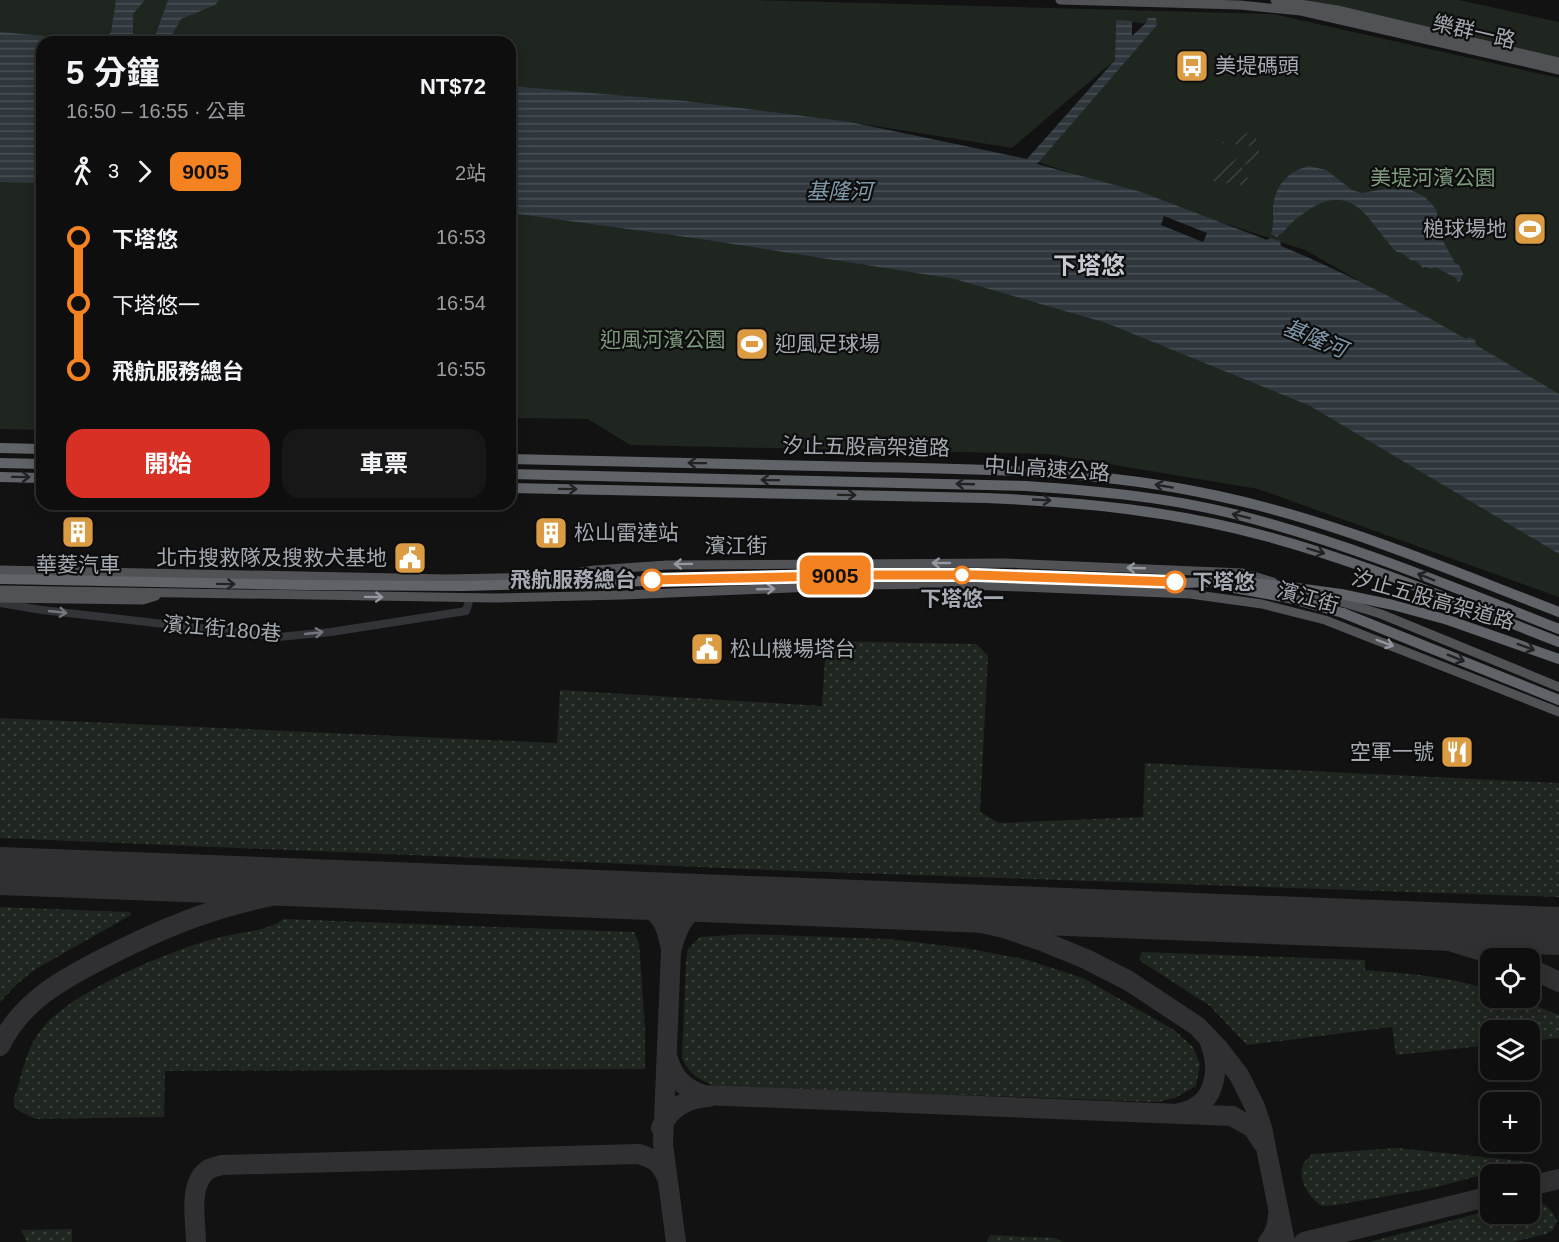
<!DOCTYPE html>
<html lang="zh-TW">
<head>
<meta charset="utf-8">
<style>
	:root { --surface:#0e0e0e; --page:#171717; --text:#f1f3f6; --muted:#9b9c9e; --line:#2e2e2e; --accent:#d93025 }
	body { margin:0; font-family:Helvetica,"Noto Sans TC",sans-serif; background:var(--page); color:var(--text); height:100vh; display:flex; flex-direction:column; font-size:22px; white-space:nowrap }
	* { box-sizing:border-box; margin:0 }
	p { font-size:20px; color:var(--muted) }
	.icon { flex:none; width:33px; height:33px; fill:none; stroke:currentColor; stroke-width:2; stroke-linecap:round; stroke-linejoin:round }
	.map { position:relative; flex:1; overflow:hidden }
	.details { position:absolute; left:36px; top:36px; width:480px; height:474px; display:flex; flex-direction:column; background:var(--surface); border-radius:18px; box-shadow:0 3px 15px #0003,0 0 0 2px var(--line) }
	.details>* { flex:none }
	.badge { padding:0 12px; border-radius:9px; font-size:21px; line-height:39px }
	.fabs { position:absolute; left:1480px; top:948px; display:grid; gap:12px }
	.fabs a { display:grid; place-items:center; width:60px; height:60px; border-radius:12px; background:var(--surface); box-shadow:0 3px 15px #0003,0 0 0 2px var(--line); font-size:30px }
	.map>.badge { position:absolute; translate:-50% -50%; box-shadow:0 0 0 3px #fff }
	.legs { display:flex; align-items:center; gap:9px; height:66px; padding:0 30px; font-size:20px }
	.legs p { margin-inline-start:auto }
	.summary { display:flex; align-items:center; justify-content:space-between; height:102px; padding:0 30px }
	h1 { font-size:33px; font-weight:700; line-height:45px }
	.cta { display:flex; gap:12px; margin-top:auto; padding:12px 30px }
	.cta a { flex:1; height:69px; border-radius:18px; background:var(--accent); color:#fff; font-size:24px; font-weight:700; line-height:69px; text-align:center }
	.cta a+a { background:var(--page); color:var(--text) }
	ul { padding:0 30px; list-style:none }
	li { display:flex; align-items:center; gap:21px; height:66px; font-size:22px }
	li i { display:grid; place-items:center; width:9px; height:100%; margin:0 8px; background:currentColor }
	li i::after { content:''; width:15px; height:15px; margin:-8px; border:4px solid; border-radius:50%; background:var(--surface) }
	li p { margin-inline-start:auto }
	li:first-child i { background:linear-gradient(#0000 50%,currentColor 0) }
	li:last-child i { background:linear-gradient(currentColor 50%,#0000 0) }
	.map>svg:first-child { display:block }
	.grass { fill:url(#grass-dots) }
	.park { fill:#1f251f }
	.garden { fill:url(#garden-furrows) }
	.water { fill:url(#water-rules) }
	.pier { fill:#121213 }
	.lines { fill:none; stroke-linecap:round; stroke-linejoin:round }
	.taxiway { stroke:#303032; stroke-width:20 }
	.runway { stroke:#303032; stroke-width:48 }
	.minor { stroke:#333438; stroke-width:8 }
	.major { stroke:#505256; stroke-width:9 }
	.highway { stroke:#606368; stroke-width:10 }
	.highway-bridge { stroke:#606368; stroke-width:10 }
	.oneway { stroke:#222224 }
	.oneway2 { stroke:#9498a0 }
	.oneway3 { stroke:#72757b }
	.line-1-casing { stroke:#fff; stroke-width:14 }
	.line-1 { stroke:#f58220; stroke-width:9 }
	.stop-1-dot { fill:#fff; stroke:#f58220; stroke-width:3 }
	.labels { text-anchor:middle; stroke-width:4.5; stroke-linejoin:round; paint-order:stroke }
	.street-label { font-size:21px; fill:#a5aab2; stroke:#0d0d0e }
	.poi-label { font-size:21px; fill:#a5aab2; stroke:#0d0d0e; text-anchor:start }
	.park-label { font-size:21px; fill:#7f9b7e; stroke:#0d0d0e }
	.stop-label { font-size:21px; font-weight:bold; fill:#a5aab2; stroke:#0d0d0e; text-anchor:end }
	.water-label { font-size:22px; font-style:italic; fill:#8099a9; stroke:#0d0d0e }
	.quarter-label { font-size:24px; font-weight:bold; fill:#c5c9cf; stroke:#0d0d0e }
</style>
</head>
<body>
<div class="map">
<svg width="1559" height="1242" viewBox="0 0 1559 1242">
	<defs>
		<pattern id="grass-dots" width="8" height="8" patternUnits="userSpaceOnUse" patternTransform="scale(1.5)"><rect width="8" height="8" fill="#1f251f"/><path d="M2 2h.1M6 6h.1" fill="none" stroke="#3d423d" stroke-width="1.8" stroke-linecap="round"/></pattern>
		<pattern id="garden-furrows" width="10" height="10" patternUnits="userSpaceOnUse" patternTransform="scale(1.5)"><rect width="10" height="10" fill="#1f251f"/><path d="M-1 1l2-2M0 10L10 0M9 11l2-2" fill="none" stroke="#3d423d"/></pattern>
		<pattern id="water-rules" width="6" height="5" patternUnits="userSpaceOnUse" patternTransform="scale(1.5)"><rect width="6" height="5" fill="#2f373c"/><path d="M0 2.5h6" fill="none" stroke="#4a5156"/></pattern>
	</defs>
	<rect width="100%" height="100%" fill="#121213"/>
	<path class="grass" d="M 826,641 L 977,644 L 988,656 L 980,812 L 999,823 L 1143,817 L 1145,763 L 1559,783 L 1559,897 L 795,871 L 0,838 L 0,718 L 557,743 L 560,690 L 822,706 Z
		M 0,907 L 130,912 L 131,915 L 34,970 L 16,985 L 0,1002 Z
		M 284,919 L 634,932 L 639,943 L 645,1028 L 645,1069 L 165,1071 L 164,1117 L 36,1119 L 17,1110 L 14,1105 L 14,1099 C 22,1076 25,1051 40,1031 C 69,992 167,952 213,939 C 237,932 264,933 284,919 Z
		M 746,934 L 888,939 L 965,948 L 1024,959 L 1083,978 L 1174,1030 L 1193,1047 L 1200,1064 L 1196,1086 L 1175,1098 L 1157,1102 L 715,1086 C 699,1080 689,1074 682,1058 L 686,961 L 688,949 L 700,937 Z
		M 1142,952 L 1365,960 L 1365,970 C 1407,973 1450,977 1491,990 L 1491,998 L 1516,998 L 1559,1015 L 1559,1038 L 1530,1041 L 1530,1030 L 1491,1030 L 1491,1045 L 1396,1055 L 1392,1027 L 1247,1045 L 1210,1006 L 1139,960 Z
		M 1397,1148 L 1531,1162 L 1433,1188 L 1336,1205 L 1322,1206 C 1310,1199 1297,1180 1303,1165 C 1304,1161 1309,1158 1312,1154 Z
		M 1530,1202 C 1544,1201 1552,1209 1557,1221 L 1553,1230 L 1546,1234 L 1514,1242 L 1369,1242 L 1491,1210 L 1491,1214 L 1530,1214 Z
		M 72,1229 L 72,1242 L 27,1242 L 21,1230 Z
		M 990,1235 L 1055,1238 L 1063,1242 L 987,1242 Z"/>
	<path class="park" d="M 0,0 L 754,0 L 1273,14 L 1559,78 L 1559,395 L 1305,250 L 1038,162 L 1156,25 L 1116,20 L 1115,60 L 1012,148 L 850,122 L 510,88 L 510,42 L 0,41 Z
		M 1302,0 L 1459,0 L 1559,22 L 1559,58 Z
		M 0,177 L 42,179 L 42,430 L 0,429 Z
		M 510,213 L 700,239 L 954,279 L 1106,323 L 1310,406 L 1559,554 L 1559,597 L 1258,489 L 1049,454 L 630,445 L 588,419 L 510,418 Z"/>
	<path class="garden" d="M 1254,131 L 1261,159 L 1241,166 L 1253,187 L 1208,180 L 1254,146 L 1220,143 Z"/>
	<path class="water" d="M 116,0 L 145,0 L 133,14 L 133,42 L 42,42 L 42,183 L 0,182 L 0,32 L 104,41 L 111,32 Z
		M 168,0 L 219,0 L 215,5 L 181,19 L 168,42 L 153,42 Z
		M 1148,18 L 1156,18 L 1157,25 L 1037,164 L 1141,192 L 1267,240 L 1270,238 L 1280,241 L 1281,246 C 1345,272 1405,304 1466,339 L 1469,337 L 1475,340 L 1476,345 L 1559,394 L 1559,554 L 1310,406 L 1106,323 L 954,279 L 700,239 L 510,213 L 510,86 L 685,101 L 850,122 L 1027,159 L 1115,60 L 1116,20 L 1132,21 L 1132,36 L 1146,23 Z
		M 1309,166 L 1326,170 L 1352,190 L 1362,193 L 1385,189 L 1409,189 L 1425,197 L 1436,209 L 1442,239 L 1455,263 L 1459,265 L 1463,273 L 1461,280 L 1458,282 L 1456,278 L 1435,267 L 1431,269 L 1426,267 L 1423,268 L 1415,260 L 1412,261 L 1402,253 L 1397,252 C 1371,228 1358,182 1313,207 C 1302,214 1289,223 1282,234 L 1280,234 L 1277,237 L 1271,234 C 1274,226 1273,219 1273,210 C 1274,187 1286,172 1309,166 Z"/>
	<path class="pier" d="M 1164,216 L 1207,233 L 1203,242 L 1161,225 Z"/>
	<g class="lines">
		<path class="taxiway" d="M 1372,924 L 1430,935 L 1504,958
			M 1530,968 L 1559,982
			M 0,1046 C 21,1002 61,980 102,959 C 158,930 210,908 272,896 C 336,882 403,887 467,891 C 525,894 583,898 640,902 C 663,915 666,924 671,949
			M 668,1059 C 674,1078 684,1088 703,1095 L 1232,1116 L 1253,1128 L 1262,1142
			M 1179,1113 C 1215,1107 1221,1072 1210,1043
			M 661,1128 C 670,1107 688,1098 709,1097
			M 1530,1186 L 1559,1179
			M 196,1242 C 196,1221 187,1183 209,1169 C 212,1167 218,1166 222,1165 L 639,1154 C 654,1159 660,1162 666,1176
			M 676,1242 L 663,1144 L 671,951 C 676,933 681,918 697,906 L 887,905 L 926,911 L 1004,928 L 1042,941 L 1086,959 L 1129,981 L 1197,1026 L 1218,1048 L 1239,1075 L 1255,1107 L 1262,1128 L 1285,1242
			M 1268,1242 C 1275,1234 1278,1225 1278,1214
			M 1304,1242 L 1491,1196"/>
		<path class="runway" d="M 0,871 L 1559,931"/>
		<path class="minor" d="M 0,603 L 42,610 L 278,637 L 331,632 L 466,611 L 470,598"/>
		<path class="major" d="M 1060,0 L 1240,5 L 1301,11 L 1559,70
			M 1275,0 L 1337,10 L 1559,62
			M 0,570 L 446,579 L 546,577 L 595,570 L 667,565 L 1006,563 L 1243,573 L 1273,582
			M 0,590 L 494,598 L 623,595 L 860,585 L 948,584 L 1190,594 L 1262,604 L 1325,620 L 1559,712
			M 1312,593 L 1381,614 L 1559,687
			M 0,598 L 143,600 L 156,596"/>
		<path class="highway" d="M 0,448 L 42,449
			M 0,463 L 42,464
			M 0,477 L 42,478
			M 1343,613 L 1559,700"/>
		<path class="highway-bridge" d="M 510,459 C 628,462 747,464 865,467 C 983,469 1102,470 1218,496 C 1336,521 1447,569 1559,612
			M 510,474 L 1026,486 C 1097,491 1168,497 1238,515 C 1348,543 1453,587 1559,629
			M 510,488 L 986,498 C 1082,502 1176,511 1269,537 C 1368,564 1463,605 1559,642
			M 0,579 L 304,585 L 462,586 L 875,575 L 977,575 L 1186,583 L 1226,581 L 1282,586 L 1341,594 L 1393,605 L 1448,620 L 1559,659
			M 1234,588 L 1289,598 L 1343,613"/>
	</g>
	<defs><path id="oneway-shaft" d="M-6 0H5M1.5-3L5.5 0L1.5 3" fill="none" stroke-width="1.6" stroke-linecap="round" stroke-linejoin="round" transform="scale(1.5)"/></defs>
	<g class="oneway">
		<use href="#oneway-shaft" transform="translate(697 463) rotate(-179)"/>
		<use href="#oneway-shaft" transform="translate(21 477) rotate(1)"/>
		<use href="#oneway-shaft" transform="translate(770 480) rotate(-179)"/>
		<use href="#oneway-shaft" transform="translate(965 484) rotate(-178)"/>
		<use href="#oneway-shaft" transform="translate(1164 486) rotate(-170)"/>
		<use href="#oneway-shaft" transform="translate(568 489) rotate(1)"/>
		<use href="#oneway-shaft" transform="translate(847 495) rotate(1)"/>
		<use href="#oneway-shaft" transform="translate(1042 500) rotate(3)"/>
		<use href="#oneway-shaft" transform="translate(1241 516) rotate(-166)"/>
		<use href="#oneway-shaft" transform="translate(1316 551) rotate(17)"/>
		<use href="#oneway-shaft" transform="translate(1426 577) rotate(-158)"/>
		<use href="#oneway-shaft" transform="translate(226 584) rotate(1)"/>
		<use href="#oneway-shaft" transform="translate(1526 647) rotate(20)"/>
		<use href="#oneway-shaft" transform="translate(1456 658) rotate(22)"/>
	</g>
	<g class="oneway2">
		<use href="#oneway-shaft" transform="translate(941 563) rotate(180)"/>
		<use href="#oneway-shaft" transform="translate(683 564) rotate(179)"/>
		<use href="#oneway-shaft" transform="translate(1136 568) rotate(-178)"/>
		<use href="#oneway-shaft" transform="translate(766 589) rotate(-2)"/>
		<use href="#oneway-shaft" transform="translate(374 597) rotate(1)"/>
		<use href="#oneway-shaft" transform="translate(1385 643) rotate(21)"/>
	</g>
	<g class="oneway3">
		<use href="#oneway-shaft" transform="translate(58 612) rotate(6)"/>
		<use href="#oneway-shaft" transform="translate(314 633) rotate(-6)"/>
	</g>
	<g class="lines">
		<g class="line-1-casing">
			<path id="line-1" d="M 652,580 L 875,575 L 977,575 L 1175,582"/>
		</g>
		<use href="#line-1" class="line-1"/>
	</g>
	<defs>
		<g id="bus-square" transform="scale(1.725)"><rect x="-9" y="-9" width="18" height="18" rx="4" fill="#da9b43" stroke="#0d0d0e"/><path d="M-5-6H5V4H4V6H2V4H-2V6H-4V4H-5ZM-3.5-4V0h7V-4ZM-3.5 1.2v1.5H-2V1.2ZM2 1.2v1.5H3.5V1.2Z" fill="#fff"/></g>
		<g id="stadium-square" transform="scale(1.725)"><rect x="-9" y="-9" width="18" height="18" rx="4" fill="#da9b43" stroke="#0d0d0e"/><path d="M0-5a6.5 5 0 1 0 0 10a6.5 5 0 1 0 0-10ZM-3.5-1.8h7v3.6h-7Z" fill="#fff"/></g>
		<g id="building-square" transform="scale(1.725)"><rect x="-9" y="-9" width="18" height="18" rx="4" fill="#da9b43" stroke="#0d0d0e"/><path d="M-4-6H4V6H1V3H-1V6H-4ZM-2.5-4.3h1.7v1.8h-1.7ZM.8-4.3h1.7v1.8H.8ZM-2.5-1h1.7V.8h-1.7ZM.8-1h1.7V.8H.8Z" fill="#fff"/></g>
		<g id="civic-square" transform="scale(1.725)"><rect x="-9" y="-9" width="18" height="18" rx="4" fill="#da9b43" stroke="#0d0d0e"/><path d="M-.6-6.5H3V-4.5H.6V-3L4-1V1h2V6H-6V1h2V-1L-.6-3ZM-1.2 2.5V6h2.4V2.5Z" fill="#fff"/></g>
		<g id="restaurant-square" transform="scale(1.725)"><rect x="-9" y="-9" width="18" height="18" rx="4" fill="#da9b43" stroke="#0d0d0e"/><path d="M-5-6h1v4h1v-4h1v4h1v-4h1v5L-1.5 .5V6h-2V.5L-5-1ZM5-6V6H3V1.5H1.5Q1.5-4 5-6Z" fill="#fff"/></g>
	</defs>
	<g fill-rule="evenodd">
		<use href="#bus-square" x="1192" y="66"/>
		<use href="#stadium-square" x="1530" y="229"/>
		<use href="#stadium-square" x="752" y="344"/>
		<use href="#building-square" x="78" y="532"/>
		<use href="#building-square" x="551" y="533"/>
		<use href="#civic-square" x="410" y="558"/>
		<use href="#civic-square" x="707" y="649"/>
		<use href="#restaurant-square" x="1457" y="752"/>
	</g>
	<g class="stop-1-dot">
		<circle cx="962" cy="575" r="8"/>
		<circle cx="652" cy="580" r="10"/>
		<circle cx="1175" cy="582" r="10"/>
	</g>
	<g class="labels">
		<g class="street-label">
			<text transform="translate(1474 32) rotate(13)" y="7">樂群一路</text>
			<text transform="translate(866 447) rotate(1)" y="7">汐止五股高架道路</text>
			<text transform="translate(1047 469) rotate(4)" y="7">中山高速公路</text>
			<text x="736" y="553">濱江街</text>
			<text transform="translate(1308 598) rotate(16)" y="7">濱江街</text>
			<text transform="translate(1433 600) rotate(16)" y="7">汐止五股高架道路</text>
			<text transform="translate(222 629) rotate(5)" y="7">濱江街180巷</text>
		</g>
		<g class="poi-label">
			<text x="1215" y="73">美堤碼頭</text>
			<text x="1507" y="236" text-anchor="end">槌球場地</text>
			<text x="775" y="351">迎風足球場</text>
			<text x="574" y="540">松山雷達站</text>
			<text x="387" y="565" text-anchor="end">北市搜救隊及搜救犬基地</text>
			<text x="78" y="572" text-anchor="middle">華菱汽車</text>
			<text x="730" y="656">松山機場塔台</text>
			<text x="1434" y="759" text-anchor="end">空軍一號</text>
		</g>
		<g class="park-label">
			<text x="1433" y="185">美堤河濱公園</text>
			<text x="663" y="347">迎風河濱公園</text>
		</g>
		<g class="stop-label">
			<text x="636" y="587">飛航服務總台</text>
			<text x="1192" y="589" text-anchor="start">下塔悠</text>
			<text x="962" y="606" text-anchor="middle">下塔悠一</text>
		</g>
		<g class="water-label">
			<text x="839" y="199">基隆河</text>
			<text transform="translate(1315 338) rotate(22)" y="8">基隆河</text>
		</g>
		<g class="quarter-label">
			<text x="1089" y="274">下塔悠</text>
		</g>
	</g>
</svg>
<div class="fabs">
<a><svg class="icon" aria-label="locate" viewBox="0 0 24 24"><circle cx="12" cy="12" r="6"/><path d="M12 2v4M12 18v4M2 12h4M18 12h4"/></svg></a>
<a><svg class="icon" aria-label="layers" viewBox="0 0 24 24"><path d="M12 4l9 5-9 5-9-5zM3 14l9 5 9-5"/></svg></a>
<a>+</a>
<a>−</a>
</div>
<b class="badge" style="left:835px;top:575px;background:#f58220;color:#111">9005</b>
<section class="details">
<div class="summary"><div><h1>5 分鐘</h1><p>16:50 – 16:55 · 公車</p></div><b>NT$72</b></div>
<div class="legs"><svg class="icon" aria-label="walk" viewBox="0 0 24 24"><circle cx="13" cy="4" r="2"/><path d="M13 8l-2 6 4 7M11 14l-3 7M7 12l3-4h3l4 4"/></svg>3<svg class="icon" aria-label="forward" viewBox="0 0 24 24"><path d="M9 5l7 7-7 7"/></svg><b class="badge" style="background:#f58220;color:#111">9005</b><p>2站</p></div>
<ul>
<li><i style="color:#f58220"></i><b>下塔悠</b><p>16:53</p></li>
<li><i style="color:#f58220"></i><span>下塔悠一</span><p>16:54</p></li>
<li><i style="color:#f58220"></i><b>飛航服務總台</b><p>16:55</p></li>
</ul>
<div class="cta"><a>開始</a><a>車票</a></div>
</section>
</div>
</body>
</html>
